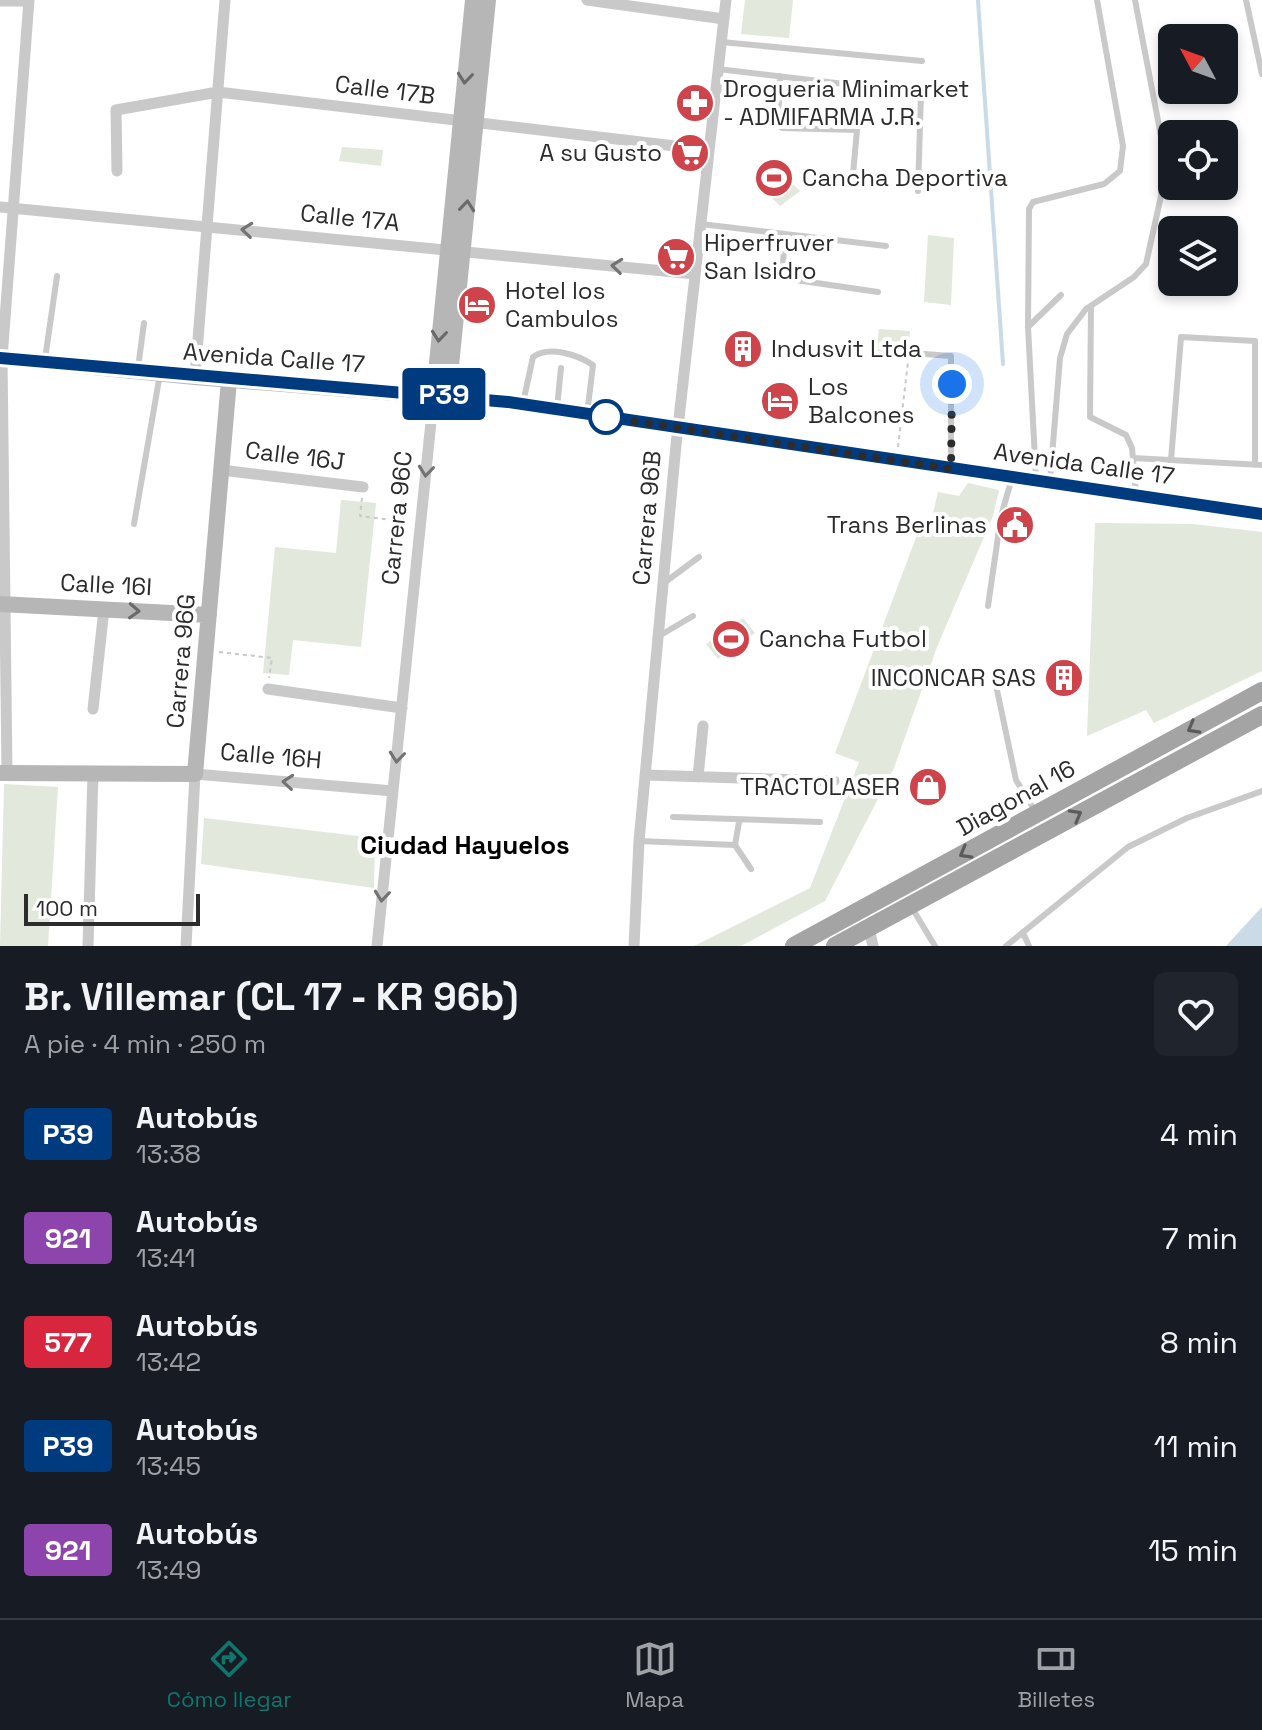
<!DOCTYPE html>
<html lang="es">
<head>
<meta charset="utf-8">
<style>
	:root { --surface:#171b24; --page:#20242c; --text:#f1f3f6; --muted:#9ea1a6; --line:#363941; --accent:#0f766e }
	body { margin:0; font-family:"Space Grotesk",sans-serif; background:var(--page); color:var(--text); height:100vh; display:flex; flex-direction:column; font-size:30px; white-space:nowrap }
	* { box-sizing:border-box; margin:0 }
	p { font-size:26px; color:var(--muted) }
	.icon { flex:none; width:44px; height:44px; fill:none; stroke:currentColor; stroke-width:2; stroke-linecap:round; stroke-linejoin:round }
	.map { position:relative; height:946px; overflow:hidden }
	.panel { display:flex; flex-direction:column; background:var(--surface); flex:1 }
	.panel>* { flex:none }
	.badge { padding:0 16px; border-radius:6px; font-size:28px; line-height:52px }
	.needle { width:52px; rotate:311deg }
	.tools { position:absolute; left:1158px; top:24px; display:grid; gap:16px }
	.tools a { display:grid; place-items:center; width:80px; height:80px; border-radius:12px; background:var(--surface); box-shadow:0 4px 12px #0003; font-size:40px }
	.scale { position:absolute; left:24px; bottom:20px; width:176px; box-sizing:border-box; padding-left:8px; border:4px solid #2c2c2c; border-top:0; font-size:22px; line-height:28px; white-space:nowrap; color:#2c2c2c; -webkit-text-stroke:6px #fff; paint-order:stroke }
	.you { position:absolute; width:40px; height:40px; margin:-20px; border:6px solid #fff; border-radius:50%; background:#1a73e8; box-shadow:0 0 0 12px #1a73e833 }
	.map>.badge { position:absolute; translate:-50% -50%; box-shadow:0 0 0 4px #fff }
	.round { display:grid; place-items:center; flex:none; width:84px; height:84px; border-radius:12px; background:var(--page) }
	.overview { display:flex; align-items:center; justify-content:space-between; height:136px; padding:0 24px }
	h1 { font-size:38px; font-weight:700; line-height:60px }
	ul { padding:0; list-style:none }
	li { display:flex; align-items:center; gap:24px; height:104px; padding:0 24px }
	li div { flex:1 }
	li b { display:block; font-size:30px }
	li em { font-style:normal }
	li .badge { min-width:88px; font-weight:700; text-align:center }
	.dock { display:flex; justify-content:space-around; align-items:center; height:112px; border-top:2px solid var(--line); background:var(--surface); font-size:22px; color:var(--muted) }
	.dock a { display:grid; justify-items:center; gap:4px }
	.dock .selected { color:var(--accent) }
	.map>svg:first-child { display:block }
	.green { fill:#e2e8db }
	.water { fill:#cadae6 }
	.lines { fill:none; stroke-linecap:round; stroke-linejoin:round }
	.stream { stroke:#cadae6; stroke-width:4 }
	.path { stroke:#c9c9c9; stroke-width:2; stroke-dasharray:4 4; stroke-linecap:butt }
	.lane { stroke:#c9c9c9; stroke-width:6 }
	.street { stroke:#c9c9c9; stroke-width:11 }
	.secondary { stroke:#b6b6b6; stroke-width:16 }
	.primary { stroke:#a4a4a4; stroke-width:18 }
	.oneway { stroke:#6a6a6a }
	.oneway2 { stroke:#737373 }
	.oneway3 { stroke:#5c5c5c }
	.line-casing { stroke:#fff; stroke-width:18 }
	.line { stroke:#003b80; stroke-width:12 }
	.walk { stroke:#2c2c2c; stroke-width:8; stroke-dasharray:0 14.4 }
	.stop-dot { fill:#fff; stroke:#003b80; stroke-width:4 }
	.labels { text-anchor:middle; stroke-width:8; stroke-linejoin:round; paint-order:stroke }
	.poi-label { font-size:24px; fill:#2c2c2c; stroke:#fff; text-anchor:start }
	.street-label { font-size:24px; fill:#2c2c2c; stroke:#fff }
	.neighbourhood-label { font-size:26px; font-weight:bold; fill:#000; stroke:#fff }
</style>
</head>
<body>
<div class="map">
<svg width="1262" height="946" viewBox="0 0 1262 946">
	<rect width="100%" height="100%" fill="#fff"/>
	<path class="green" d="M 745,0 L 793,0 L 789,38 L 741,34 Z
		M 342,147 L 383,150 L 381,166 L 339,161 Z
		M 772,164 L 800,191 L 780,206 L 760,186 L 763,171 Z
		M 928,235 L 954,238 L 951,305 L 924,302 Z
		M 879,329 L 910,331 L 908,353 L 876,352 Z
		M 968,483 L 999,490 L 993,516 L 937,647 L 894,768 L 825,901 L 741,946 L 694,946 L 810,888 L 859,762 L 835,753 L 923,519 L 931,522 L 938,492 L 959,496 Z
		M 341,500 L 376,503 L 361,647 L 293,640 L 289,675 L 263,673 L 275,547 L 336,553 Z
		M 1095,523 L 1193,524 L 1262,532 L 1262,671 L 1154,723 L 1146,710 L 1087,736 Z
		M 743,618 L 755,633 L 718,659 L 706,644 Z
		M 4,784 L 58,787 L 48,946 L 0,946 Z
		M 204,818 L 375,838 L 374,888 L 201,864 Z"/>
	<path class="water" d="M 1262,907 L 1262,946 L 1226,946 L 1260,909 Z"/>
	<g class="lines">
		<path class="stream" d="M 978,0 L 1003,364"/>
		<path class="path" d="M 898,447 L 908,362
			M 362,498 L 360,516 L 407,522
			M 219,652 L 272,658 L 269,678"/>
		<path class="lane" d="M 1246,0 L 1262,74
			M 721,42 L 922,61
			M 718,69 L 921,93 L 918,191
			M 780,76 L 778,122 L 782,128 L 857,130 L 852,185
			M 701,224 L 886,246
			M 785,234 L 782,278 L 878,292
			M 1091,306 L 1090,417 L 1126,435 L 1132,448 L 1136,493
			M 1028,327 L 1061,295
			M 911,353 L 951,356 L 951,468
			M 45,359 L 57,276
			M 138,368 L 144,323
			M 523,403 L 533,357 C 549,345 578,355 593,365 L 587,414
			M 557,408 L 561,368
			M 1133,458 L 1262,465
			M 1171,460 L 1181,337 L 1255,341 L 1255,465
			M 1036,478 L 1028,327 L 1029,209 L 1033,202 L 1104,184 L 1120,171 L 1123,146 L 1097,0
			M 1050,481 L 1060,358 L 1067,334 L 1086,309 L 1134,277 L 1146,264 L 1161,196 L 1164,152 L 1135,0
			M 134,524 L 160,374
			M 664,583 L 699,557
			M 988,606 L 1001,516 L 1012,478
			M 659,636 L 693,616
			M 997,690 L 1016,780 L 1035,811
			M 673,817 L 820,822
			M 639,841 L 735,845 L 751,869
			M 735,845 L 739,822
			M 912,908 L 935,946
			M 1024,935 L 1029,946
			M 1006,946 L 1128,847 L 1187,818 L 1262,791"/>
		<path class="street" d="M 587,0 L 724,19
			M 0,1 L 29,1
			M 117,171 L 116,110 L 218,92 L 709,150
			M 0,207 L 695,274
			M 195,377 L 225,0
			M 221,470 L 363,487
			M 268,689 L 402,708
			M 93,709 L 104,609
			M 7,773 L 2,358 L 29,0
			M 645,775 L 834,781
			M 698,777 L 703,726
			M 869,928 L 873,946
			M 88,946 L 93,774
			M 186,946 L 195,774 L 393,791
			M 377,946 L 434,393
			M 634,946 L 639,841 L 676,445 L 726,0"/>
		<path class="secondary" d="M 0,358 L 195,377 L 508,402 L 1262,514
			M 434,393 L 473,0
			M 448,395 L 488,0
			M 0,604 L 209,615
			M 0,773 L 195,774 L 229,380"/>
		<path class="primary" d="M 794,946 L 1262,691
			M 835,946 L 1262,715"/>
	</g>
	<defs><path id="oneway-chevron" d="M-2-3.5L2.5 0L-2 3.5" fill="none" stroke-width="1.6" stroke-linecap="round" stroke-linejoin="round" transform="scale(2)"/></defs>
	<g class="oneway">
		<use href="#oneway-chevron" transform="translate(465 78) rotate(96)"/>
		<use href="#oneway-chevron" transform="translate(467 206) rotate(-84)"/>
		<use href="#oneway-chevron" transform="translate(439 336) rotate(96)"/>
		<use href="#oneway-chevron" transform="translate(134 611) rotate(3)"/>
	</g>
	<g class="oneway2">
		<use href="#oneway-chevron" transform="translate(247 230) rotate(-174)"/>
		<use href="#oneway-chevron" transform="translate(617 266) rotate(-174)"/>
		<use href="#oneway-chevron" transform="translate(426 471) rotate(96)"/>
		<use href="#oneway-chevron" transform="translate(397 757) rotate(96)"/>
		<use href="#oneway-chevron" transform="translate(288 782) rotate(-175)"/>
		<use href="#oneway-chevron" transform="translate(382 896) rotate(96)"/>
	</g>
	<g class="oneway3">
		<use href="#oneway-chevron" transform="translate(1193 728) rotate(151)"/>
		<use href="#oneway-chevron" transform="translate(1076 815) rotate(-29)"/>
		<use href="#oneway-chevron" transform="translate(965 853) rotate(151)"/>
	</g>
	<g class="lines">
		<g class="line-casing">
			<path id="line" d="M 0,358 L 508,402 L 1262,514"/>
		</g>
		<use href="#line" class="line"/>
		<path class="walk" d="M 606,417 L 951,469 L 952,384"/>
	</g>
	<defs>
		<g id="pharmacy-disc" transform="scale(2)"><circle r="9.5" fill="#cf434b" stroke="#fff"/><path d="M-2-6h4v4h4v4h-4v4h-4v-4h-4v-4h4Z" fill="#fff"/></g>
		<g id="supermarket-disc" transform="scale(2)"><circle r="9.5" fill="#cf434b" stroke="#fff"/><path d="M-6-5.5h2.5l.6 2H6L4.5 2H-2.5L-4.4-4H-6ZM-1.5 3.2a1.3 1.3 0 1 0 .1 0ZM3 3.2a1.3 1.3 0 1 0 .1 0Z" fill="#fff"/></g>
		<g id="stadium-disc" transform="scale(2)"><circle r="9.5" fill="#cf434b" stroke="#fff"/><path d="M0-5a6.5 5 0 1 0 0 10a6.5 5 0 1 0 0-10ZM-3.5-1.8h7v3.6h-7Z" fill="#fff"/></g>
		<g id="hotel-disc" transform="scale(2)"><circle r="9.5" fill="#cf434b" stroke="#fff"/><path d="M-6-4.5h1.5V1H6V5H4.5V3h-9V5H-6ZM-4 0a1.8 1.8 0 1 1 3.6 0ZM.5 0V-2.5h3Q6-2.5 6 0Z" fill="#fff"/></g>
		<g id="building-disc" transform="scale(2)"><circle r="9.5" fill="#cf434b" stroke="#fff"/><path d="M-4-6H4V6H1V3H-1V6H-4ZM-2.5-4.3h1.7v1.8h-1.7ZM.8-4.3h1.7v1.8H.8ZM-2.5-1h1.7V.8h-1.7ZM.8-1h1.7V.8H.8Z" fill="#fff"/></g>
		<g id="civic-disc" transform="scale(2)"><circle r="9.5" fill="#cf434b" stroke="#fff"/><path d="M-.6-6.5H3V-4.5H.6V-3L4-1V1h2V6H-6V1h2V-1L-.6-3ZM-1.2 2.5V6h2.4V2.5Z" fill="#fff"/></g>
		<g id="shop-disc" transform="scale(2)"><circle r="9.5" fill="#cf434b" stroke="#fff"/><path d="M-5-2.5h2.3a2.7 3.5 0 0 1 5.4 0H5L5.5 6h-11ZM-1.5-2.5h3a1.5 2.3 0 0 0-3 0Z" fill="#fff"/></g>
	</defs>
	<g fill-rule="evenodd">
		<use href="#pharmacy-disc" x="695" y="103"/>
		<use href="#supermarket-disc" x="690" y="153"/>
		<use href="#stadium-disc" x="774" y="178"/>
		<use href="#supermarket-disc" x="676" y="257"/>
		<use href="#hotel-disc" x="477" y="305"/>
		<use href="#building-disc" x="743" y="349"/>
		<use href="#hotel-disc" x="780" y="401"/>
		<use href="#civic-disc" x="1015" y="525"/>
		<use href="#stadium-disc" x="731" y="639"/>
		<use href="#building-disc" x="1064" y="678"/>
		<use href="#shop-disc" x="928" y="787"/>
	</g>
	<circle class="stop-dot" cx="606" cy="417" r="16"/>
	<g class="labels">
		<g class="poi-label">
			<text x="723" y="97">Drogueria Minimarket<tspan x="723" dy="28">- ADMIFARMA J.R.</tspan></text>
			<text x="662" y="161" text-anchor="end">A su Gusto</text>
			<text x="802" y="186">Cancha Deportiva</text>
			<text x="704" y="251">Hiperfruver<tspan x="704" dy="28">San Isidro</tspan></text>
			<text x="505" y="299">Hotel los<tspan x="505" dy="28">Cambulos</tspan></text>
			<text x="771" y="357">Indusvit Ltda</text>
			<text x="808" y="395">Los<tspan x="808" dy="28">Balcones</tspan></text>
			<text x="987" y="533" text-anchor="end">Trans Berlinas</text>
			<text x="759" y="647">Cancha Futbol</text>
			<text x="1036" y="686" text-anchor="end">INCONCAR SAS</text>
			<text x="900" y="795" text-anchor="end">TRACTOLASER</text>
		</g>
		<g class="street-label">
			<text transform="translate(385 90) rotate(7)" y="8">Calle 17B</text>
			<text transform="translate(350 218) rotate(6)" y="8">Calle 17A</text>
			<text transform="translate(274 358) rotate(4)" y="8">Avenida Calle 17</text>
			<text transform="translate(295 456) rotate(7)" y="8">Calle 16J</text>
			<text transform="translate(1084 464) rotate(8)" y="8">Avenida Calle 17</text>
			<text transform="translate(397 518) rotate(-84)" y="8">Carrera 96C</text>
			<text transform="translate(647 518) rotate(-85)" y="8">Carrera 96B</text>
			<text transform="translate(106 585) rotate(3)" y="8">Calle 16I</text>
			<text transform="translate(181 661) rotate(-85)" y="8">Carrera 96G</text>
			<text transform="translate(271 756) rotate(5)" y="8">Calle 16H</text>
			<text transform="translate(1016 798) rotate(-29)" y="8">Diagonal 16</text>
		</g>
		<g class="neighbourhood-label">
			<text x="465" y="854">Ciudad Hayuelos</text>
		</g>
	</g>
</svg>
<div class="tools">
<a><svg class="needle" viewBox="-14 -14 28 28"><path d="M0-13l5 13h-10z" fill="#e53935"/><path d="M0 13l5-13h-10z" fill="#9ea1a6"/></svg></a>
<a><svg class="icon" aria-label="locate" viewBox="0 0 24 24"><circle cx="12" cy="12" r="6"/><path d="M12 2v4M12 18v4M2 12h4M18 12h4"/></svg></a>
<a><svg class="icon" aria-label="layers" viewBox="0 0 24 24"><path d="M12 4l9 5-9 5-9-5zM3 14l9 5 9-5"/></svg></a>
</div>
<div class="scale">100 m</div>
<div class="you" style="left:952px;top:384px"></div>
<b class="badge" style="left:444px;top:394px;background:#003b80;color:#fff">P39</b>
</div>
<section class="panel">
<div class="overview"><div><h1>Br. Villemar (CL 17 - KR 96b)</h1><p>A pie · 4 min · 250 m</p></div><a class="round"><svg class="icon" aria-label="heart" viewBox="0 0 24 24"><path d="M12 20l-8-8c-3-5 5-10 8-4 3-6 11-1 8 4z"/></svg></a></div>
<ul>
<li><span class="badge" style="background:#003b80;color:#fff">P39</span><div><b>Autobús</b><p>13:38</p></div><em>4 min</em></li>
<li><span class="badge" style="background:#8e44ad;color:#fff">921</span><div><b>Autobús</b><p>13:41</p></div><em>7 min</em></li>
<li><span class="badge" style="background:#d7263d;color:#fff">577</span><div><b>Autobús</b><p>13:42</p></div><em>8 min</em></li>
<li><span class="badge" style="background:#003b80;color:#fff">P39</span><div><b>Autobús</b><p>13:45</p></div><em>11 min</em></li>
<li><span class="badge" style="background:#8e44ad;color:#fff">921</span><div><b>Autobús</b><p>13:49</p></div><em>15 min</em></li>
</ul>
</section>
<nav class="dock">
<a class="selected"><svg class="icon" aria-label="directions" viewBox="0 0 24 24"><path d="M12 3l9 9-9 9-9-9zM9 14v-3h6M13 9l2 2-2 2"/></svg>Cómo llegar</a>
<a><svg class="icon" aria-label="map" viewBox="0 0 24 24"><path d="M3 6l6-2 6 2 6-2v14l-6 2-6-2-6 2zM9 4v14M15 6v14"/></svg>Mapa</a>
<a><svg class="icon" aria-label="tickets" viewBox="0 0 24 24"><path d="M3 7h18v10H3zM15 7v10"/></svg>Billetes</a>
</nav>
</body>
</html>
